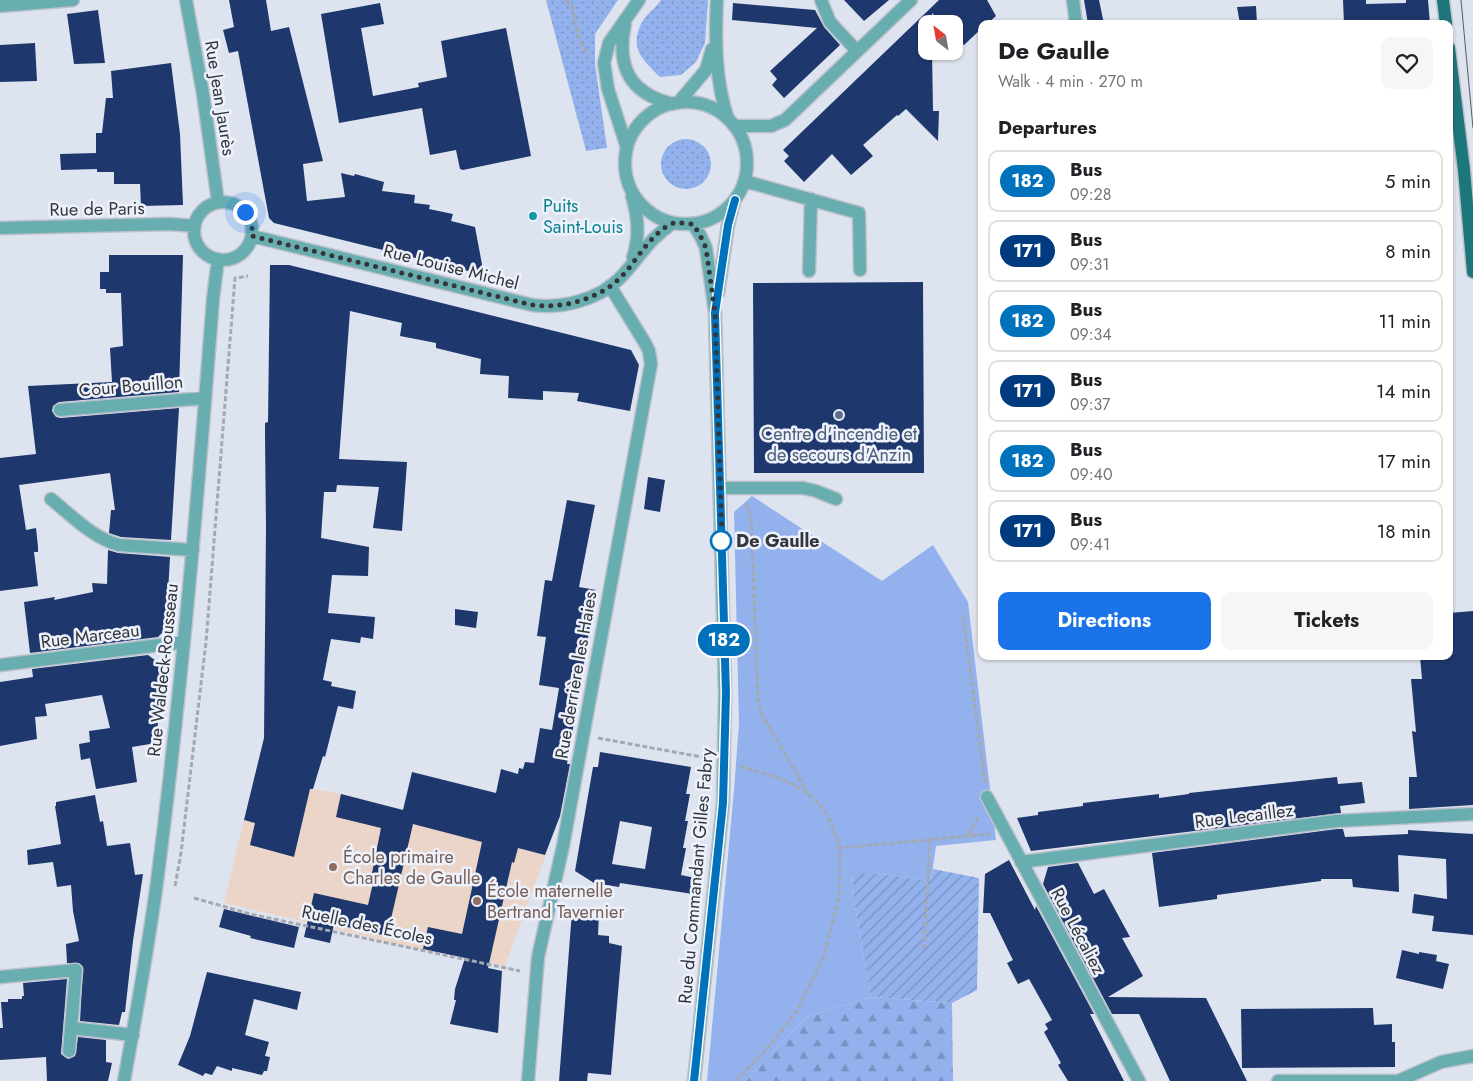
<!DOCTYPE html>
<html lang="en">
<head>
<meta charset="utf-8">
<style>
	:root { --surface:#fff; --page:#f6f6f6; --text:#202124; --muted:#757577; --line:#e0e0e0; --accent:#1a73e8 }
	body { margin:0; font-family:Jost,sans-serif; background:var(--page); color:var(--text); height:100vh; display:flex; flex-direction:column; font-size:19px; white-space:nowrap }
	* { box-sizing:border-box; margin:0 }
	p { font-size:16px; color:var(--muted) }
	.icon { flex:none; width:28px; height:28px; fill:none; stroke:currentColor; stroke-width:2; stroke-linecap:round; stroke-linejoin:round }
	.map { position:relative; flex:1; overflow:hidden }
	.side { position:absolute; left:978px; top:20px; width:475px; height:640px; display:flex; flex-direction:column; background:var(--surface); border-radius:10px; box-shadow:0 1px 4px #0004 }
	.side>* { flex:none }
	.badge { padding:0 10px; border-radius:16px; font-size:18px; line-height:32px }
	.needle { width:32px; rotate:329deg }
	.buttons { position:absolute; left:918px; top:15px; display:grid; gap:10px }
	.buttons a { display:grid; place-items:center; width:45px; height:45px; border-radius:10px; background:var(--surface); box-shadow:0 1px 4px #0004; font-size:25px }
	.you { position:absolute; width:25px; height:25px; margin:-12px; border:4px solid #fff; border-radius:50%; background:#1a73e8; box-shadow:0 0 0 8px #1a73e833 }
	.map>.badge { position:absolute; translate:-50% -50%; box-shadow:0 0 0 2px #fff }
	h2 { padding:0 20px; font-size:19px; line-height:45px }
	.round { display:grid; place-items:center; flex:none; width:52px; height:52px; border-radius:10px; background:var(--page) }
	.head { display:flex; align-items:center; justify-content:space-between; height:85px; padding:0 20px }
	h1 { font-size:24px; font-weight:700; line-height:38px }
	.cta { display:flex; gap:10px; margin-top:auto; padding:10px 20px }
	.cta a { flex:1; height:58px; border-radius:10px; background:var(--accent); color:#fff; font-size:20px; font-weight:700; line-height:58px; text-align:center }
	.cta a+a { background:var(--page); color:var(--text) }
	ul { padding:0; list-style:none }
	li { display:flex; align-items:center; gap:15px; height:62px; margin:0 10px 8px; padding:0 10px; border:2px solid var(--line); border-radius:10px }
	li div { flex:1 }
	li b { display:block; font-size:19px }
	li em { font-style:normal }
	li .badge { min-width:55px; font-weight:700; text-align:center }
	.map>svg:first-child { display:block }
	.education { fill:#ebd5c9 }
	.grass { fill:url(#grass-dots) }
	.forest { fill:url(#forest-firs) }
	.park { fill:#93b2ed }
	.garden { fill:url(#garden-furrows) }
	.building { fill:#1e376c; fill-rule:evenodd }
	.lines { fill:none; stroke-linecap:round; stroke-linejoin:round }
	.minor-casing { stroke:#bcc1cb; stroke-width:15 }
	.major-casing { stroke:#bcc1cb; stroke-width:15 }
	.path { stroke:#a4a8b1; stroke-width:3; stroke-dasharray:5 2.5; stroke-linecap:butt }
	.minor { stroke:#68aeb1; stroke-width:12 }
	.major { stroke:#1d767a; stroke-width:12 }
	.tram { stroke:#585b60; stroke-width:1 }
	.line-casing { stroke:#fff; stroke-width:11 }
	.line { stroke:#0072bc; stroke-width:8 }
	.walk { stroke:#34363a; stroke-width:5; stroke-dasharray:0 9 }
	.culture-dot { fill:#0f9aa8; stroke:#ecf1fc; stroke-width:2 }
	.service-dot { fill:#5c6f8a; stroke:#ecf1fc; stroke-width:2 }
	.stop-dot { fill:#fff; stroke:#0072bc; stroke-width:2.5 }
	.education-dot { fill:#8d6e63; stroke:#ecf1fc; stroke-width:2 }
	.labels { text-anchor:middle; stroke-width:5; stroke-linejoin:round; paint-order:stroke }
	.street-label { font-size:18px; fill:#34363a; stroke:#ecf1fc }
	.culture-label { font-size:18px; fill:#0d838f; stroke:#ecf1fc; text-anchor:start }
	.service-label { font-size:18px; fill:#4e5e75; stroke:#ecf1fc }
	.stop-label { font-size:18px; font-weight:bold; fill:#34363a; stroke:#ecf1fc; text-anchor:start }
	.education-label { font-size:18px; fill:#785e54; stroke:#ecf1fc; text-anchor:start }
</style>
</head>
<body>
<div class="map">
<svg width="1473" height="1081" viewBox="0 0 1473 1081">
	<defs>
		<pattern id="grass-dots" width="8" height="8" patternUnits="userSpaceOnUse" patternTransform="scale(1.25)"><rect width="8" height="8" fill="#93b2ed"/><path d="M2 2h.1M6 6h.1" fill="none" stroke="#7992c1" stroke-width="1.8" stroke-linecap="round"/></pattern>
		<pattern id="forest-firs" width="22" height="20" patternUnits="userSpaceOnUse" patternTransform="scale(1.25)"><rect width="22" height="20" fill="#93b2ed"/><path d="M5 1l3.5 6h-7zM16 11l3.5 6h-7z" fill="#7992c1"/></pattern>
		<pattern id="garden-furrows" width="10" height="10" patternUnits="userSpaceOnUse" patternTransform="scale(1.25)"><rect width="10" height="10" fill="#93b2ed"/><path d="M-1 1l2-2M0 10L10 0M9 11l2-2" fill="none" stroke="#7992c1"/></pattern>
	</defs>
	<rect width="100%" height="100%" fill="#dee4ef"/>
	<path class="education" d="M 255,775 L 313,789 L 341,794 L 549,846 L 505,966 L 415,948 L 224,903 Z"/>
	<path class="grass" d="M 546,0 L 618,0 L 595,34 L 595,64 L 607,148 L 586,151 Z
		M 661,0 L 708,0 L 705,43 L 696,62 L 681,75 L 660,77 C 644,61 629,49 641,24 C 645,15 656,8 661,0 Z
		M661 164a25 25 0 1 1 50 0a25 25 0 1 1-50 0Z"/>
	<path class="forest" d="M 871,997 L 952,1003 L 953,1081 L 746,1081 L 806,1017 Z"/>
	<path class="park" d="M 752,496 L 882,581 L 933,545 L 968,602 L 996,840 L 936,846 L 931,881 L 874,873 L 852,873 L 854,901 L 871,997 L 806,1017 L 746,1081 L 707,1081 L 734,790 L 739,723 L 734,512 Z"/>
	<path class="garden" d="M 933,869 L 979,878 L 977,990 L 952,1003 L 871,997 L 854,901 L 852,873 L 874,873 L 931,881 Z"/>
	<path class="building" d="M 229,0 L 266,0 L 271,31 L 289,27 L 323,161 L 303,164 L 307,201 L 345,197 L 341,173 L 354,176 L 355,174 L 384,182 L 382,191 L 415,195 L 414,203 L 430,205 L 429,209 L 453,214 L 451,221 L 475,227 L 484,275 L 274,223 L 269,218 L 238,51 L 229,53 L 223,30 L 234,27 Z
		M 844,0 L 889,0 L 864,21 Z
		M 939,0 L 987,0 L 996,16 L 987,24 L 981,24 L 981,29 L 964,45 L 954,35 L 954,24 L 943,24 L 932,13 L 932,24 L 926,24 L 926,51 L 932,51 L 933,111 L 939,111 L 938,141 L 906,109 L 898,116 L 897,115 L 863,145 L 873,156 L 851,175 L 832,154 L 804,182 L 784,161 L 789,156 L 783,150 Z
		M 1084,0 L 1099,0 L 1104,24 L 1088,24 Z
		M 1343,0 L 1366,0 L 1366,4 L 1406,3 L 1406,0 L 1428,0 L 1430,24 L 1344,24 Z
		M 380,3 L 384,24 L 361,28 L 373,96 L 419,87 L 418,83 L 447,77 L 441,41 L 506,28 L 531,156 L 463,170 L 460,169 L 456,150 L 430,155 L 422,108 L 339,123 L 321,14 Z
		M 733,3 L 815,10 L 824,27 L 840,45 L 784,98 L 772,85 L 777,79 L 770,71 L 817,28 L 732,20 Z
		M 1256,6 L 1257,24 L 1240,24 L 1237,7 Z
		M 98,10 L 105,63 L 74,64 L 67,14 Z
		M 35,43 L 37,81 L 0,82 L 0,45 Z
		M 171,63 L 180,134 L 183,205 L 141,206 L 140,184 L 114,184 L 114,172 L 97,172 L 97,169 L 61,170 L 60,154 L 96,153 L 96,133 L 102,133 L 106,98 L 113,98 L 111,71 Z
		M 109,255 L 183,255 L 179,392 L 59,402 L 53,406 L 52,411 L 56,417 L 61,418 L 179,408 L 171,540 L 121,537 L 109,533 L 111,510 L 115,510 L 110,473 L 19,485 L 26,530 L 36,528 L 38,547 L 38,552 L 34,552 L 38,586 L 0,591 L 0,458 L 36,454 L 28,386 L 112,382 L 110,348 L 123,346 L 121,293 L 106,293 L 106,289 L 100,289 L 100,272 L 109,272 Z
		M 270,265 L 289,265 L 631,350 L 639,365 L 630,411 L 577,401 L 579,393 L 543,391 L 543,400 L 508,398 L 509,376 L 480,374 L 481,359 L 436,348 L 436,343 L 400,336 L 402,323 L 350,311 L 339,459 L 407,462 L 402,531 L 373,528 L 379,487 L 337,485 L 336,492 L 324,492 L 321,538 L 369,547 L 368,576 L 332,575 L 328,613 L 375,617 L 373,639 L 361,637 L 360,643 L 331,639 L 323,680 L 332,682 L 331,686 L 356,691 L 353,709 L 338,706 L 325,757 L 323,756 L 313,789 L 310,789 L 294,857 L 250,845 L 255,823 L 244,820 L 264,738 L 266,527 L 265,435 L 265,423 L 268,422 Z
		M 923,282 L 924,473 L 754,473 L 753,283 Z
		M 648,477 L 665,480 L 660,512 L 644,509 Z
		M 567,500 L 595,505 L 579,587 L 596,590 L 567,764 L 570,764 L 560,816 L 545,855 L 518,848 L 514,863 L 512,862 L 488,968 L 502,971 L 498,1033 L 450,1024 L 456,1000 L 454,1000 L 455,989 L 465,958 L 423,949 L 428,927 L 462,934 L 482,842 L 413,824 L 387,936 L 334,924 L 330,943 L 304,937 L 314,893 L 368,905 L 375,874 L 372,873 L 381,828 L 336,817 L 341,794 L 403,810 L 412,772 L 496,793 L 501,769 L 518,774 L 519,768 L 523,769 L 525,762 L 534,763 L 540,728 L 552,730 L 559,688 L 539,685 L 546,637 L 537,636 L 545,580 L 552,581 Z
		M 108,550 L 118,553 L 170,557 L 166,629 L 158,637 L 30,653 L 24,602 L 55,597 L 54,600 L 93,592 L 92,583 L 107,584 Z
		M 455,609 L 478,612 L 476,628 L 455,625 Z
		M 1473,611 L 1473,805 L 1409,809 L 1409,777 L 1417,777 L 1412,731 L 1416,732 L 1411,679 L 1422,679 L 1420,656 L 1449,656 L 1449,613 Z
		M 148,655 L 163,666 L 162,681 L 156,743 L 132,747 L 137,782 L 96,789 L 90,758 L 81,760 L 79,744 L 90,742 L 89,731 L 110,728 L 102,695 L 45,704 L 47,716 L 35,717 L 37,739 L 0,746 L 0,682 L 33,677 L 32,669 Z
		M 600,752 L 691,767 L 686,794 L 690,794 L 685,821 L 688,821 L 683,848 L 686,848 L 681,875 L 695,878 L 693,894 L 620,883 L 619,887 L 594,883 L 575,871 L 593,767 L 598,767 ZM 620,821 L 652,827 L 645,869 L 612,864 Z
		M 1337,777 L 1338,784 L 1362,782 L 1365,803 L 1340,806 L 1341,813 L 1031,851 L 1017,818 L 1038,815 L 1038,812 L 1083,806 L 1083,803 L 1159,794 L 1159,798 L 1189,794 L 1189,793 Z
		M 95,795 L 100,822 L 103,821 L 107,846 L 130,843 L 135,875 L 143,874 L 133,941 L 125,1012 L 122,1012 L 119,1025 L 80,1021 L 83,967 L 79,963 L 67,963 L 66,944 L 79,941 L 73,911 L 71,885 L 57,887 L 53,862 L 28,865 L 27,850 L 61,844 L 55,806 L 56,806 L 56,802 Z
		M 1337,829 L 1343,829 L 1345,837 L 1408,834 L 1408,830 L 1473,834 L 1473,935 L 1432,931 L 1434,916 L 1412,913 L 1414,894 L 1447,899 L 1446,859 L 1398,855 L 1399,892 L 1353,887 L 1352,879 L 1321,879 L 1321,881 L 1217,895 L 1217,899 L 1159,907 L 1152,853 Z
		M 1009,860 L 1035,910 L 1036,906 L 1094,1014 L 1090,1014 L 1124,1081 L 1068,1081 L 1058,1065 L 1061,1063 L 1044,1032 L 1048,1029 L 1045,1024 L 1052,1020 L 1029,979 L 1018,984 L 1007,963 L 1013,960 L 1006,946 L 990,913 L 983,913 L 985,874 Z
		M 1078,863 L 1094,894 L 1104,889 L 1130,937 L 1122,938 L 1143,976 L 1108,997 L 1206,998 L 1247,1081 L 1170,1081 L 1139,1014 L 1112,1014 L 1043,884 L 1048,867 Z
		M 224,909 L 299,927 L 294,948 L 250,938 L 251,936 L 219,927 Z
		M 572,911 L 599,913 L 598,935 L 609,936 L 609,943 L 622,946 L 611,1075 L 588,1073 L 587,1081 L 559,1081 Z
		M 1402,950 L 1419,954 L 1419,952 L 1437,955 L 1436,961 L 1449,964 L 1443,989 L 1396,978 Z
		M 207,972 L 301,992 L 297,1010 L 254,999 L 245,1035 L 269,1042 L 265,1056 L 270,1057 L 267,1071 L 264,1071 L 262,1075 L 232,1068 L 232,1071 L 217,1066 L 212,1075 L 205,1073 L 203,1076 L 178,1065 L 190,1036 Z
		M 67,979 L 61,1054 L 68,1059 L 75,1056 L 78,1037 L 106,1040 L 106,1062 L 112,1063 L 108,1081 L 47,1081 L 46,1057 L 0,1060 L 0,1028 L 3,1028 L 1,1002 L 8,1002 L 8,999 L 22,999 L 22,996 L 24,996 L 23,983 Z
		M 1373,1008 L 1374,1025 L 1392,1024 L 1392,1042 L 1395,1042 L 1395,1067 L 1242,1068 L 1241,1009 Z"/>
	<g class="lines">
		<g class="minor-casing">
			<path id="minor" d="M 186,0 L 203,94 L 218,202
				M 717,0 C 715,41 715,80 728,119
				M 821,0 L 830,22 L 857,51
				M 1073,0 L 1076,24
				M 0,6 L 73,0
				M 625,24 C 616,67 630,94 673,104
				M625 163a61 61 0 1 1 122 0a61 61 0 1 1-122 0Z
				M 678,103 L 706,70 L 712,49
				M 734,126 L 771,126 L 785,120 L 911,0
				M 627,148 L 608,89 L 604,63 L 609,43 L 639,0
				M 744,181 L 859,213 L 860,270
				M 632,196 C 638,216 640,237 633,257
				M194 231a29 29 0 1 1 58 0a29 29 0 1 1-58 0Z
				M 693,224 L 700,235 L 706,248 L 715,313 L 725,693 L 723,803 L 694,1081
				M 0,228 L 169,224 L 195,226
				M 252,236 L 532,305 C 561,309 598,300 619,279 C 640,258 647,240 673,223
				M 809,271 L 811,199
				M 718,293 L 728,225 L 734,202
				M 60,410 L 205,398
				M 720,488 L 803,488 L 816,491 L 836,499
				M 51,499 C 72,516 93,538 119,545 L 193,550
				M 0,665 L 184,642
				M 987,797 L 1139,1081
				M 1021,862 L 1336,821 L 1473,814
				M 0,977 L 76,970 L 71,1028 L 133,1035
				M 69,1051 L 71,1028
				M 124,1081 C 136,1015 148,949 157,882 C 182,688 198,494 213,299 L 218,259
				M 528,1081 L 538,957 L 563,846 L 651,364 L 649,351 L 645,343 L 610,286
				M 1278,1081 L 1398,1081 L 1441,1062 L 1473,1056"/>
		</g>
		<g class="major-casing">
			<path id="major" d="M 1443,0 L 1446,24
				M 1449,48 L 1464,170 L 1473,272"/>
		</g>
		<path class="path" d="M 566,0 L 572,6 L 579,40 L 589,55
			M 746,504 L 751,516 L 758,700 L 762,715 L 808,793
			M 963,615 L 985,783
			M 598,738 L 707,758
			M 740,766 C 771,776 809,784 827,815 C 833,825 836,837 840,848 L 990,834
			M 969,835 L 979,815
			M 175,886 L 181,853 L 206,642 L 235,278 L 248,276
			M 194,898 L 250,914 L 520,971
			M 924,949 L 930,839
			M 735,1081 L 764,1052 L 797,1011 L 823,958 L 839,898 L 840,848"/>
		<use href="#minor" class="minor"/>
		<use href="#major" class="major"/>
		<path class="tram" d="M 1461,0 L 1473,128"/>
	</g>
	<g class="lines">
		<g class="line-casing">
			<path id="line" d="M 694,1081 L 723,803 L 726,693 L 715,313 L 728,225 L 735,200"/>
		</g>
		<use href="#line" class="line"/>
		<path class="walk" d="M 245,212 L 252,225 L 252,236 L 532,305 C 561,309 596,300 618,280 C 632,267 641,249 655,236 C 659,232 668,224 674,223 C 679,222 687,224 693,224 L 700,235 L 706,248 L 715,313 L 722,543 L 721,541"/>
	</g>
	<circle class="culture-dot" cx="533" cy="216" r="5"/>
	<circle class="service-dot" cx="839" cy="415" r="5"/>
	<circle class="stop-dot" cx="721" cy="541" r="10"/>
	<g class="education-dot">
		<circle cx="333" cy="867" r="5"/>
		<circle cx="477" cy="901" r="5"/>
	</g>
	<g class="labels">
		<g class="street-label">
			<text transform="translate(220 98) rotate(81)" y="6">Rue Jean Jaurès</text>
			<text transform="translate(97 209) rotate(-1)" y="6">Rue de Paris</text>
			<text transform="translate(451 267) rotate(14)" y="6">Rue Louise Michel</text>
			<text transform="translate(131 386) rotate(-5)" y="6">Cour Bouillon</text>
			<text transform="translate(90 636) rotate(-7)" y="6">Rue Marceau</text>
			<text transform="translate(163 670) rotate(-84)" y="6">Rue Waldeck-Rousseau</text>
			<text transform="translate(576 675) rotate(-80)" y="6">Rue derrière les Haies</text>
			<text transform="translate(1244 816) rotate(-7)" y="6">Rue Lecaillez</text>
			<text transform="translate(696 876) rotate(-85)" y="6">Rue du Commandant Gilles Fabry</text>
			<text transform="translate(367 925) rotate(12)" y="6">Ruelle des Écoles</text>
			<text transform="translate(1078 931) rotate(62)" y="6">Rue Lécaliez</text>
		</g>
		<g class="culture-label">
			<text x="543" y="212">Puits<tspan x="543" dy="21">Saint-Louis</tspan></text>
		</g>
		<g class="service-label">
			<text x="839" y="440">Centre d'incendie et<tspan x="839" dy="21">de secours d'Anzin</tspan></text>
		</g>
		<g class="stop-label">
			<text x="736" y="547">De Gaulle</text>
		</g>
		<g class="education-label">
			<text x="343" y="863">École primaire<tspan x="343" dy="21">Charles de Gaulle</tspan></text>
			<text x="487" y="897">École maternelle<tspan x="487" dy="21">Bertrand Tavernier</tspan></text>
		</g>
	</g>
</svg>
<div class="buttons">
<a><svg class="needle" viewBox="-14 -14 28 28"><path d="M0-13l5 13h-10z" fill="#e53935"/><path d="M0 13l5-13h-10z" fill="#757577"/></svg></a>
</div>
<div class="you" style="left:245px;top:212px"></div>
<b class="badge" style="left:724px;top:640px;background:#0072bc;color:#fff">182</b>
<section class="side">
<div class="head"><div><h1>De Gaulle</h1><p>Walk · 4 min · 270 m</p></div><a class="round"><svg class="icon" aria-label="heart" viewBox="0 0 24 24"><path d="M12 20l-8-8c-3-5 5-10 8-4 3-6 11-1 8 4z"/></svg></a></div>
<h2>Departures</h2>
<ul>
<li><span class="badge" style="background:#0072bc;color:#fff">182</span><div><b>Bus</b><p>09:28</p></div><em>5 min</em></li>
<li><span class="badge" style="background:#003b80;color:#fff">171</span><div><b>Bus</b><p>09:31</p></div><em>8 min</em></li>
<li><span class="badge" style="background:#0072bc;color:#fff">182</span><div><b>Bus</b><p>09:34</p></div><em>11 min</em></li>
<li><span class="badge" style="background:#003b80;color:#fff">171</span><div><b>Bus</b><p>09:37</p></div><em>14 min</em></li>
<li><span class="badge" style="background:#0072bc;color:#fff">182</span><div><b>Bus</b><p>09:40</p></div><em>17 min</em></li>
<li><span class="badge" style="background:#003b80;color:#fff">171</span><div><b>Bus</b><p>09:41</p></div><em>18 min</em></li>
</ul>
<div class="cta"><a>Directions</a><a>Tickets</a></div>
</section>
</div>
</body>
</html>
